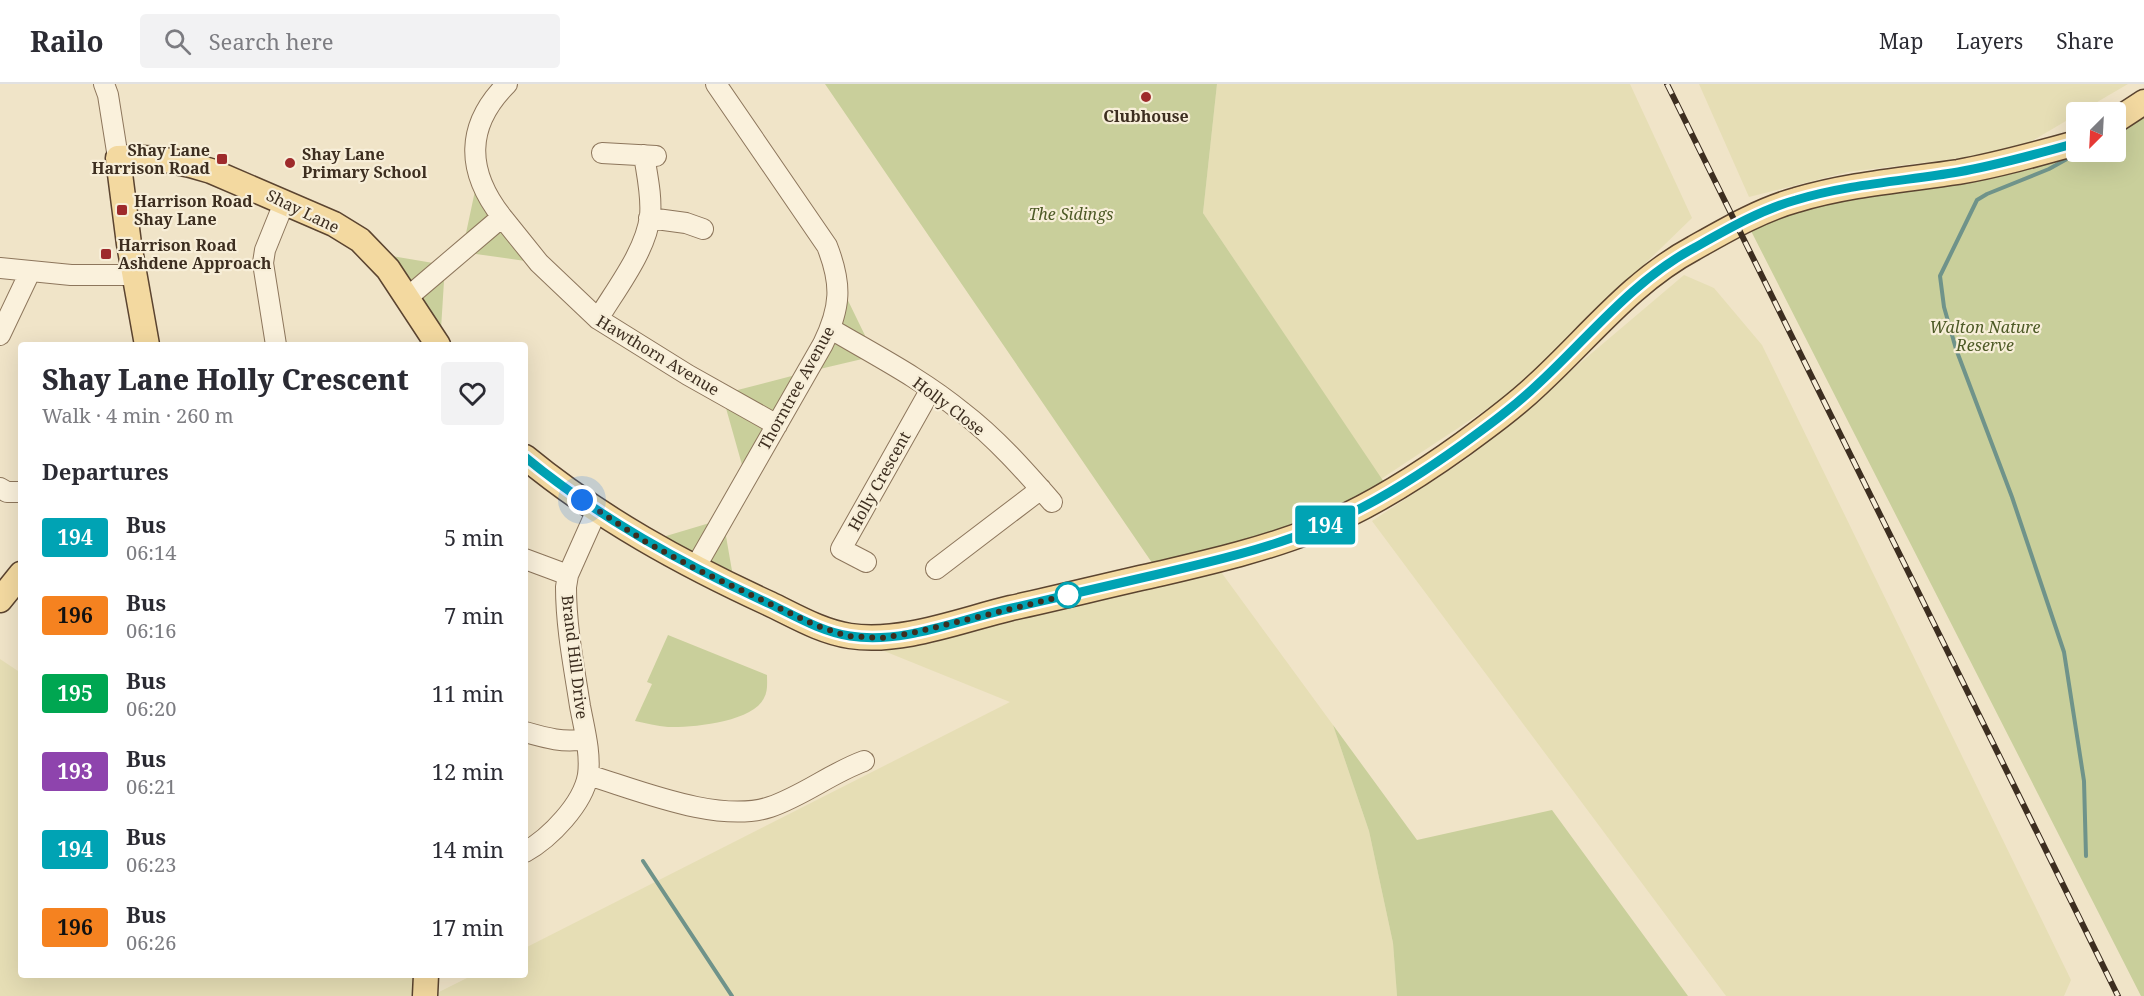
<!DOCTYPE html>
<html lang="en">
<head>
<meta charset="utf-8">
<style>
	:root { --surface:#fff; --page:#f2f2f3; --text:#2b2b33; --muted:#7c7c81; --line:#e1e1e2 }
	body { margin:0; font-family:"Noto Serif",serif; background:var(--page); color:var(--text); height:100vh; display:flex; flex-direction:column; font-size:22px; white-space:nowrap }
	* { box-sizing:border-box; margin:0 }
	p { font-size:20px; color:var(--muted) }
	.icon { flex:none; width:33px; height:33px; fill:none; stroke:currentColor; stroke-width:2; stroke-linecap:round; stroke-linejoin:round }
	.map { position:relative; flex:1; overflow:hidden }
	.sheet { position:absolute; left:18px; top:258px; width:510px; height:636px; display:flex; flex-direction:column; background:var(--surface); border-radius:6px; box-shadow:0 6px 24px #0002 }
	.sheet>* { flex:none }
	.badge { padding:0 12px; border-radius:4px; font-size:21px; line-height:39px }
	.needle { width:39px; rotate:204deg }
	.controls { position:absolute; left:2066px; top:18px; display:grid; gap:12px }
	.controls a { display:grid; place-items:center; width:60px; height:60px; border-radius:6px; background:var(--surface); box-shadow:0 6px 24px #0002; font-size:30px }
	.you { position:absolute; width:30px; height:30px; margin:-15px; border:4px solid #fff; border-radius:50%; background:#1a73e8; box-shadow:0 0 0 9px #1a73e833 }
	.map>.badge { position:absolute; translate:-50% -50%; box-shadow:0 0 0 3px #fff }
	h2 { padding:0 24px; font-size:22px; line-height:54px }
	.round { display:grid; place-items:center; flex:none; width:63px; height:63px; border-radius:6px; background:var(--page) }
	.overview { display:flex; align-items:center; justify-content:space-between; height:102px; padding:0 24px }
	h1 { font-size:28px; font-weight:800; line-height:45px }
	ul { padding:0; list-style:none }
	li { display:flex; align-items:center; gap:18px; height:78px; padding:0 24px }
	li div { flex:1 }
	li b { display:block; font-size:22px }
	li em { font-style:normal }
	li .badge { min-width:66px; font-weight:700; text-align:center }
	header { display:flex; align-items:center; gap:36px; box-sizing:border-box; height:84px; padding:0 30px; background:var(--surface); border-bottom:2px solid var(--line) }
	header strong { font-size:28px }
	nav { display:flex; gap:33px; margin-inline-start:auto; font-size:21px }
	.search { width:420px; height:54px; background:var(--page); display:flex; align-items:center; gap:15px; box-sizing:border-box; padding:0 21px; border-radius:6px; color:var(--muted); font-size:22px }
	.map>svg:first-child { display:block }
	.farmland { fill:#e6deb5 }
	.green { fill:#c9cf9b }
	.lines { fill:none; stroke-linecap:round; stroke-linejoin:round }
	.stream { stroke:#6f938a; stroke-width:4 }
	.minor-casing { stroke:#8d765c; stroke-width:22 }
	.major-casing { stroke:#5b4430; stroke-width:27 }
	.minor { stroke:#faf1dc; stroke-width:20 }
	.major { stroke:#f3d9a0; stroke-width:24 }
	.rail-casing { stroke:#3d2e20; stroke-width:6 }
	.rail { stroke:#f7eed8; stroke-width:4; stroke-dasharray:11; stroke-linecap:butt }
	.line-casing { stroke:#fff; stroke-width:14 }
	.line { stroke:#00a3b4; stroke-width:9 }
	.walk { stroke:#3d2e20; stroke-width:6; stroke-dasharray:0 10.8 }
	.poi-dot { fill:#9e2a2b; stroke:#f7eed8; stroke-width:2 }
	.stop-dot { fill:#fff; stroke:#00a3b4; stroke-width:3 }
	.labels { text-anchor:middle; stroke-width:4.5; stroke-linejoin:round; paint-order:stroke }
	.poi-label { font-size:16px; font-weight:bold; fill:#3d2e20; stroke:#f7eed8; text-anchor:start }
	.street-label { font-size:16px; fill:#3d2e20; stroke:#f7eed8 }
	.park-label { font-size:16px; font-style:italic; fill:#4d5a26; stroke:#f7eed8 }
</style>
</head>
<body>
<header>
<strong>Railo</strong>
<div class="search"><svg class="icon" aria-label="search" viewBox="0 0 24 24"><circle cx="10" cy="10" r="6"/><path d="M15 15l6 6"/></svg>Search here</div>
<nav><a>Map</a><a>Layers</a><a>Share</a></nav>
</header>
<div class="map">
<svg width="2144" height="912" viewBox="0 0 2144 912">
	<rect width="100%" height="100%" fill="#f0e4c8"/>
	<path class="farmland" d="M 1217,0 L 1630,0 L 1692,134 L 1514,307 L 1381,395 L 1203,129 Z
		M 1699,0 L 2128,0 L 2080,28 L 2076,28 L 2076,31 L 2025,61 L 1977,72 L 1848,88 L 1749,113 Z
		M 1684,191 L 1714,204 L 1762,261 L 2071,896 L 2064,912 L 1726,912 L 1372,437 L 1468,374 Z
		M 1213,477 L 1333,641 L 1369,747 L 1393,859 L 1397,912 L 431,912 L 473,891 L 525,891 L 525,864 L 1010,618 L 847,552 Z
		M 0,575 L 21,589 L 21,891 L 426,891 L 425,912 L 0,912 Z"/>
	<path class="green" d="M 825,0 L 1217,0 L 1203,129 L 1390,407 L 1159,489 Z
		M 2144,28 L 2144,912 L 2141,912 L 1749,143 L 1800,121 L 2076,68 L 2115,68 L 2115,41 Z
		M 479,88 L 539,179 L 462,168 Z
		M 374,169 L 445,181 L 440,261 Z
		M 838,196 L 875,272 L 807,288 L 746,395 L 722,310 L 807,288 Z
		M 723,435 L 735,504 L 646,458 Z
		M 668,551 L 767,591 C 767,599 768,607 764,614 C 753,638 691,644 668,643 C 657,642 646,639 635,637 L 652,600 L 647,598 Z
		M 1333,641 L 1417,756 L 1552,726 L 1688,912 L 1397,912 L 1393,859 L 1369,747 Z"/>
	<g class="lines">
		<path class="stream" d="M 2074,71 L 2049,85 L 1987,110 L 1977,116 L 1940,192 L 1944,223 L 1956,265 L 2012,413 L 2064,568 L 2084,697 L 2086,772
			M 643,777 L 732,912"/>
		<g class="minor-casing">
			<path id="minor" d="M 104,0 L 108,11 L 118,74
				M 602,69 L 656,72
				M 502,133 L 539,179 L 598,235 L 688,291 L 777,341
				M 649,134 L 686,139 L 703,145
				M 0,184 L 71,191 L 134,191
				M 408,213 L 502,133 C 466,87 465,42 507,0
				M 598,235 C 616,205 646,167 650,132 C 652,112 647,91 644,71
				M 831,245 C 875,271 922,295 962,328 C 996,354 1024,386 1052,418
				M 0,251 L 30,188
				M 276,261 L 263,179 L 265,166 L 284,119
				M 0,404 L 7,408 L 21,408
				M 525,475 L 568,491
				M 866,478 L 841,465 L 931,305
				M 695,484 L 823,260 C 841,223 842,200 827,162 L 716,0
				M 936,485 L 1041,405
				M 525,648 C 546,654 563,659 586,655
				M 588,691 C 638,706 719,740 770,723 C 803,712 831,689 864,677
				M 525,768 C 550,754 583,720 588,691 C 591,669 584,644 580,622 C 574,583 566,543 566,503 L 568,491 L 597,426"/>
		</g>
		<g class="major-casing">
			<path id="major" d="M 2115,37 L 2144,18
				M 147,261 L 129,160 L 118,74 C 150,72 180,77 211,87 L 334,140 L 360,156 L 388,185 L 438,261
				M 525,373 C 599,434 683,480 770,520 C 795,532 822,548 850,552 C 901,560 961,536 1011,524 C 1062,513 1112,500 1163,489 C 1214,477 1265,465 1313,446 C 1366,426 1417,393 1463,360 C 1489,341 1515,322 1538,300 C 1589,253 1632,197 1694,164 C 1726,146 1760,126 1796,116 C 1849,100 1904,96 1958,88 C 1998,81 2037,70 2076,59
				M 0,516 L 21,490
				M 425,912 L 426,891"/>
		</g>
		<use href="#minor" class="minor"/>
		<use href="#major" class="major"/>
		<g class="rail-casing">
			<path id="rail" d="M 1667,0 L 2118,912"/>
		</g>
		<use href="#rail" class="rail"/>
	</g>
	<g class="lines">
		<g class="line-casing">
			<path id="line" d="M 525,373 C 599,434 683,480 770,520 C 795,532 822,548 850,552 C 901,560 953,538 1003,526 C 1056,514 1110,501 1163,489 C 1214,477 1265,465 1313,446 C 1366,426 1417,393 1463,360 C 1489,341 1515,322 1538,300 C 1589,253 1632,197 1694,164 C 1726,146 1760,126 1796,116 C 1849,100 1904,97 1958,88 C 1998,81 2037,70 2076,59"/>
		</g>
		<use href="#line" class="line"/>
		<path class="walk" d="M 582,416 L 646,458 L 694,484 L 815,541 L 847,552 L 881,554 L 912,549 L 1068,511"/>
	</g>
	<g class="poi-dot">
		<circle cx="1146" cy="13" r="6"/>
		<rect x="216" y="69" width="12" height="12" rx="3"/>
		<circle cx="290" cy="79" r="6"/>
		<rect x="116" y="120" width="12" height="12" rx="3"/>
		<rect x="100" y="164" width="12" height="12" rx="3"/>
	</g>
	<circle class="stop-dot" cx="1068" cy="511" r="12"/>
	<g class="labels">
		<g class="poi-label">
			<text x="1146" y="38" text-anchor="middle">Clubhouse</text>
			<text x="210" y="72" text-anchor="end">Shay Lane<tspan x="210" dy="18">Harrison Road</tspan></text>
			<text x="302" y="76">Shay Lane<tspan x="302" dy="18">Primary School</tspan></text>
			<text x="134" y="123">Harrison Road<tspan x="134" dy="18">Shay Lane</tspan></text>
			<text x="118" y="167">Harrison Road<tspan x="118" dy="18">Ashdene Approach</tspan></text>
		</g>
		<g class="street-label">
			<text transform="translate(303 127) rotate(26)" y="6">Shay Lane</text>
			<text transform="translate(658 271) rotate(31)" y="6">Hawthorn Avenue</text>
			<text transform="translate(796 304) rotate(-61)" y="6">Thorntree Avenue</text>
			<text transform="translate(949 322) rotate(37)" y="6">Holly Close</text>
			<text transform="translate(879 397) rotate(-61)" y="6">Holly Crescent</text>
			<text transform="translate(575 573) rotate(83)" y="6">Brand Hill Drive</text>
		</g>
		<g class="park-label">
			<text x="1071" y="136">The Sidings</text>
			<text x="1985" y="249">Walton Nature<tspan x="1985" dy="18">Reserve</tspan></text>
		</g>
	</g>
</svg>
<div class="controls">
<a><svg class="needle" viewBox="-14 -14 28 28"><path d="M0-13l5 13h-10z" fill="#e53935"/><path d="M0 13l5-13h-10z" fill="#7c7c81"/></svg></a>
</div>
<div class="you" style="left:582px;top:416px"></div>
<b class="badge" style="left:1325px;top:441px;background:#00a3b4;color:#fff">194</b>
<section class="sheet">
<div class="overview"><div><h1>Shay Lane Holly Crescent</h1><p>Walk · 4 min · 260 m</p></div><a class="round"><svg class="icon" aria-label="heart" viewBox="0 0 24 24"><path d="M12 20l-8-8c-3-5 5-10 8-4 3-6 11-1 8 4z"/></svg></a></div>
<h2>Departures</h2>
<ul>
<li><span class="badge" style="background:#00a3b4;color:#fff">194</span><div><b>Bus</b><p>06:14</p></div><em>5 min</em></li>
<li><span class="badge" style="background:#f58220;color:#111">196</span><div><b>Bus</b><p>06:16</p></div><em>7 min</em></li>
<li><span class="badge" style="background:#00a651;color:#fff">195</span><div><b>Bus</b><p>06:20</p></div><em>11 min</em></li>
<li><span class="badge" style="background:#8e44ad;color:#fff">193</span><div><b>Bus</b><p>06:21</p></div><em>12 min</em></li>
<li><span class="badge" style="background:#00a3b4;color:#fff">194</span><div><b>Bus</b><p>06:23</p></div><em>14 min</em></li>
<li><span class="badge" style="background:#f58220;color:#111">196</span><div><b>Bus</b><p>06:26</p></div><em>17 min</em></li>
</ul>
</section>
</div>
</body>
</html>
